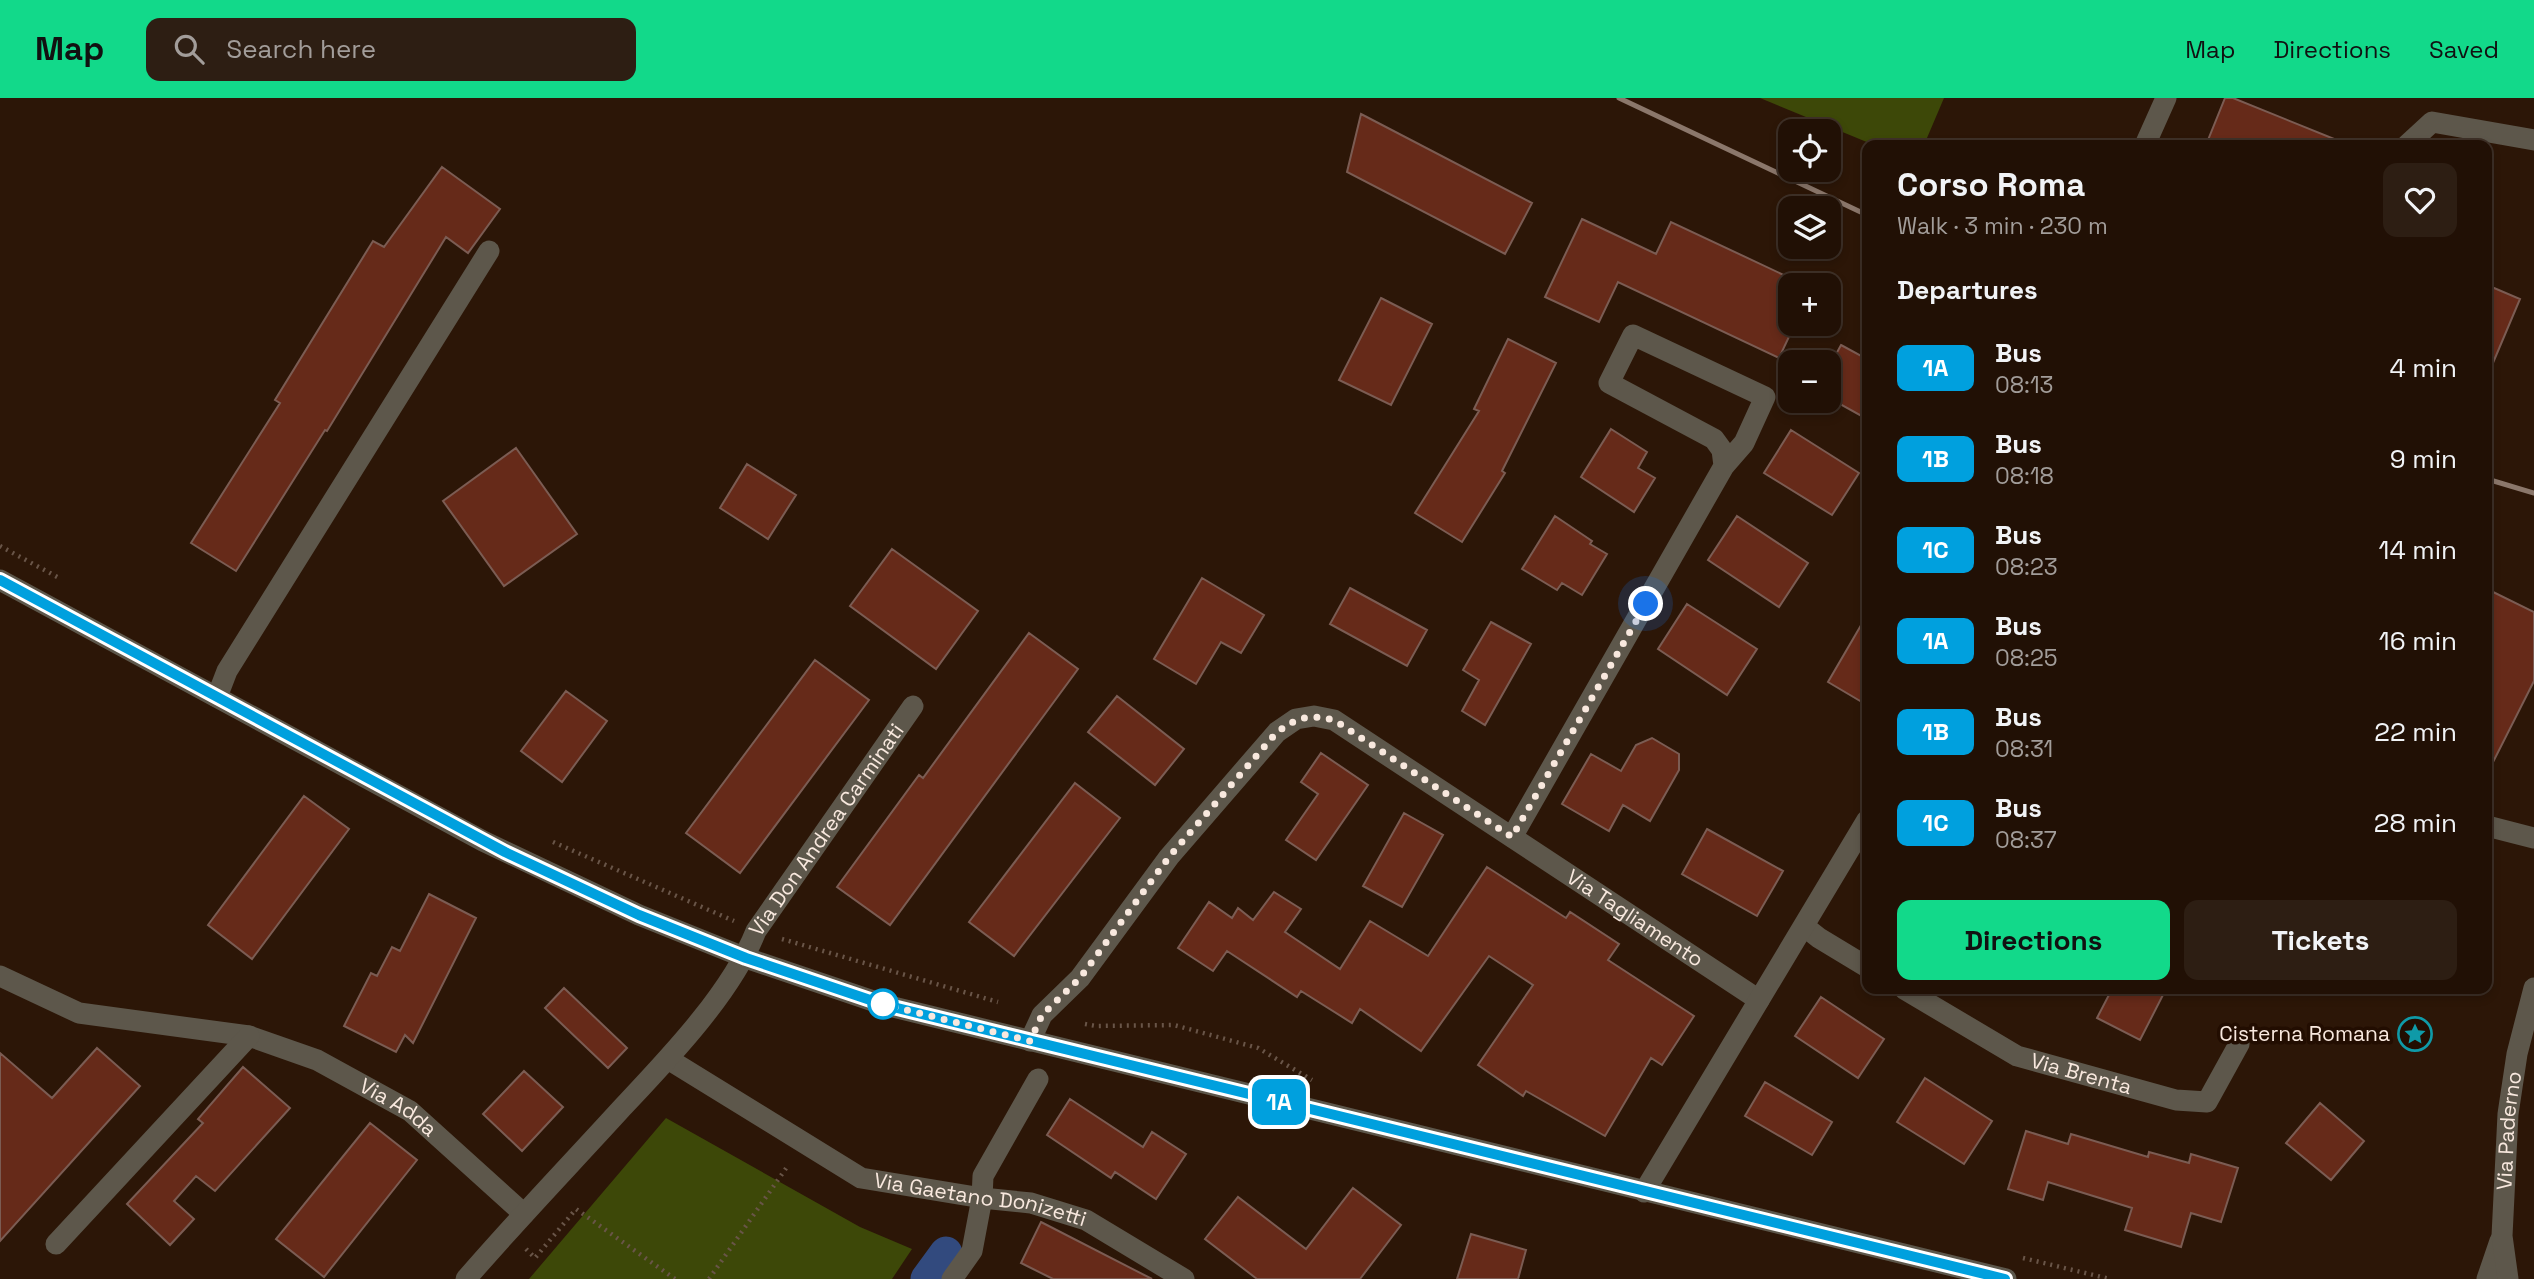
<!DOCTYPE html>
<html lang="en">
<head>
<meta charset="utf-8">
<style>
	:root { --surface:#211005; --page:#2d1e13; --text:#f1f3f6; --muted:#a29d9a; --line:#3e3027; --accent:#12d98a }
	body { margin:0; font-family:"Space Grotesk",sans-serif; background:var(--page); color:var(--text); height:100vh; display:flex; flex-direction:column; font-size:26px; white-space:nowrap }
	* { box-sizing:border-box; margin:0 }
	p { font-size:23px; color:var(--muted) }
	.icon { flex:none; width:38px; height:38px; fill:none; stroke:currentColor; stroke-width:2; stroke-linecap:round; stroke-linejoin:round }
	.map { position:relative; flex:1; overflow:hidden }
	.side { position:absolute; left:1862px; top:42px; width:630px; height:854px; display:flex; flex-direction:column; background:var(--surface); border-radius:14px; box-shadow:0 4px 10px #0003,0 0 0 2px var(--line) }
	.side>* { flex:none }
	.badge { padding:0 14px; border-radius:10px; font-size:24px; line-height:46px }
	.controls { position:absolute; left:1778px; top:21px; display:grid; gap:14px }
	.controls a { display:grid; place-items:center; width:63px; height:63px; border-radius:14px; background:var(--surface); box-shadow:0 4px 10px #0003,0 0 0 2px var(--line); font-size:35px }
	.you { position:absolute; width:35px; height:35px; margin:-18px; border:5px solid #fff; border-radius:50%; background:#1a73e8; box-shadow:0 0 0 10px #1a73e833 }
	.map>.badge { position:absolute; translate:-50% -50%; box-shadow:0 0 0 4px #fff }
	h2 { padding:0 35px; font-size:26px; line-height:63px }
	.round { display:grid; place-items:center; flex:none; width:74px; height:74px; border-radius:14px; background:var(--page) }
	.overview { display:flex; align-items:center; justify-content:space-between; height:119px; padding:0 35px }
	h1 { font-size:33px; font-weight:700; line-height:52px }
	.button { display:flex; gap:14px; margin-top:auto; padding:14px 35px }
	.button a { flex:1; height:80px; border-radius:14px; background:var(--accent); color:#111; font-size:28px; font-weight:700; line-height:80px; text-align:center }
	.button a+a { background:var(--page); color:var(--text) }
	ul { padding:0; list-style:none }
	li { display:flex; align-items:center; gap:21px; height:91px; padding:0 35px }
	li div { flex:1 }
	li b { display:block; font-size:26px }
	li em { font-style:normal }
	li .badge { min-width:77px; font-weight:700; text-align:center }
	header { display:flex; align-items:center; gap:42px; box-sizing:border-box; height:98px; padding:0 35px; background:var(--accent); color:#111 }
	header strong { font-size:33px }
	nav { display:flex; gap:38px; margin-inline-start:auto; font-size:24px }
	.search { width:490px; height:63px; background:var(--page); display:flex; align-items:center; gap:18px; box-sizing:border-box; padding:0 24px; border-radius:14px; color:var(--muted); font-size:26px }
	.map>svg:first-child { display:block }
	.green { fill:#3d4808 }
	.lines { fill:none; stroke-linecap:round; stroke-linejoin:round }
	.canal { stroke:#324a7e; stroke-width:33 }
	.building { fill:#662a19; stroke:#7b5c53; stroke-width:2 }
	.path { stroke:#695548; stroke-width:4.5; stroke-dasharray:2 5; stroke-linecap:butt }
	.minor { stroke:#5d574b; stroke-width:21 }
	.rail { stroke:#8b776b; stroke-width:5 }
	.line-casing { stroke:#fff; stroke-width:16 }
	.line { stroke:#00a0de; stroke-width:10 }
	.walk { stroke:#f8e8de; stroke-width:7; stroke-dasharray:0 12.6 }
	.stop-dot { fill:#fff; stroke:#00a0de; stroke-width:3.5 }
	.labels { text-anchor:middle; stroke-width:7; stroke-linejoin:round; paint-order:stroke }
	.street-label { font-size:21px; fill:#f8e8de; stroke:#220d01 }
	.poi-label { font-size:21px; fill:#f8e8de; stroke:#220d01; text-anchor:end }
</style>
</head>
<body>
<header>
<strong>Map</strong>
<div class="search"><svg class="icon" aria-label="search" viewBox="0 0 24 24"><circle cx="10" cy="10" r="6"/><path d="M15 15l6 6"/></svg>Search here</div>
<nav><a>Map</a><a>Directions</a><a>Saved</a></nav>
</header>
<div class="map">
<svg width="2534" height="1181" viewBox="0 0 2534 1181">
	<rect width="100%" height="100%" fill="#2c1607"/>
	<path class="green" d="M 1760,0 L 1944,0 L 1924,47 L 1874,47 Z
		M 666,1020 L 860,1129 L 912,1151 L 892,1181 L 529,1181 Z"/>
	<g class="lines">
		<path class="canal" d="M 927,1181 L 946,1155"/>
	</g>
	<path class="building" d="M 2225,0 L 2233,0 L 2349,47 L 2206,47 Z
		M 1361,16 L 1532,105 L 1505,156 L 1347,74 Z
		M 442,69 L 500,111 L 468,155 L 446,139 L 327,333 L 325,332 L 236,473 L 191,445 L 280,305 L 275,302 L 373,143 L 384,149 Z
		M 1582,121 L 1656,156 L 1671,124 L 1805,187 L 1790,187 L 1790,226 L 1795,226 L 1779,260 L 1618,184 L 1599,224 L 1545,199 Z
		M 2487,187 L 2520,201 L 2487,279 Z
		M 1381,200 L 1432,226 L 1391,307 L 1339,282 Z
		M 1508,241 L 1556,265 L 1502,373 L 1505,375 L 1462,444 L 1415,415 L 1479,313 L 1474,311 Z
		M 1841,247 L 1867,261 L 1867,321 L 1829,300 L 1829,269 Z
		M 1611,331 L 1647,354 L 1638,370 L 1655,380 L 1634,414 L 1581,379 Z
		M 1791,332 L 1859,375 L 1832,417 L 1764,375 Z
		M 516,350 L 577,436 L 504,488 L 443,403 Z
		M 747,366 L 796,397 L 768,441 L 720,410 Z
		M 1555,418 L 1592,443 L 1590,446 L 1607,456 L 1582,497 L 1562,485 L 1557,492 L 1522,471 Z
		M 1737,418 L 1808,465 L 1779,509 L 1708,462 Z
		M 892,451 L 978,513 L 936,571 L 850,508 Z
		M 1202,480 L 1264,517 L 1241,555 L 1221,544 L 1196,586 L 1154,561 Z
		M 1350,490 L 1427,532 L 1407,568 L 1330,526 Z
		M 2487,491 L 2534,514 L 2534,583 L 2487,676 Z
		M 1687,506 L 1757,551 L 1727,597 L 1658,551 Z
		M 1867,517 L 1867,607 L 1828,584 Z
		M 1491,524 L 1531,546 L 1485,627 L 1462,613 L 1479,582 L 1463,572 Z
		M 1029,535 L 1078,571 L 890,827 L 837,789 L 919,677 L 923,680 Z
		M 815,562 L 869,602 L 740,775 L 686,735 Z
		M 566,593 L 607,623 L 562,684 L 521,653 Z
		M 1117,598 L 1184,651 L 1155,687 L 1088,634 Z
		M 1652,640 L 1679,656 L 1679,672 L 1650,723 L 1623,707 L 1609,733 L 1562,706 L 1591,656 L 1621,673 L 1636,647 Z
		M 1321,655 L 1368,687 L 1316,762 L 1286,742 L 1318,696 L 1301,684 Z
		M 1075,685 L 1120,720 L 1014,858 L 969,824 Z
		M 304,698 L 349,731 L 252,861 L 208,827 Z
		M 1404,715 L 1443,737 L 1402,809 L 1363,788 Z
		M 1707,731 L 1783,773 L 1757,818 L 1682,776 Z
		M 1487,769 L 1566,820 L 1570,814 L 1619,846 L 1608,862 L 1694,918 L 1662,967 L 1651,960 L 1605,1038 L 1526,993 L 1523,998 L 1478,967 L 1533,887 L 1489,858 L 1421,953 L 1360,911 L 1352,925 L 1301,893 L 1297,899 L 1227,853 L 1213,873 L 1178,850 L 1209,804 L 1232,820 L 1238,810 L 1253,822 L 1274,794 L 1301,811 L 1285,834 L 1340,871 L 1370,823 L 1428,858 Z
		M 429,796 L 476,820 L 413,945 L 405,937 L 396,954 L 344,928 L 371,875 L 377,878 L 392,849 L 400,853 Z
		M 564,890 L 627,950 L 608,970 L 545,910 Z
		M 2112,891 L 2166,891 L 2140,942 L 2097,920 Z
		M 1821,899 L 1884,941 L 1858,980 L 1795,938 Z
		M 97,950 L 140,988 L 0,1143 L 0,955 L 52,1000 Z
		M 243,969 L 290,1010 L 215,1093 L 196,1078 L 174,1103 L 194,1121 L 170,1147 L 127,1106 L 203,1025 L 198,1021 Z
		M 524,973 L 563,1009 L 522,1053 L 483,1016 Z
		M 1925,980 L 1992,1023 L 1964,1066 L 1897,1024 Z
		M 1765,984 L 1832,1024 L 1812,1057 L 1745,1018 Z
		M 1070,1001 L 1143,1049 L 1152,1034 L 1186,1056 L 1156,1101 L 1115,1074 L 1111,1080 L 1047,1037 Z
		M 2320,1005 L 2364,1043 L 2331,1082 L 2286,1045 Z
		M 370,1025 L 417,1062 L 324,1179 L 276,1141 Z
		M 2026,1033 L 2068,1046 L 2071,1036 L 2148,1059 L 2149,1054 L 2189,1065 L 2191,1056 L 2238,1070 L 2221,1124 L 2191,1115 L 2181,1149 L 2125,1132 L 2132,1110 L 2048,1084 L 2043,1102 L 2008,1091 Z
		M 1353,1090 L 1401,1127 L 1360,1181 L 1257,1181 L 1205,1141 L 1238,1099 L 1306,1151 Z
		M 1041,1124 L 1152,1181 L 1053,1181 L 1021,1165 Z
		M 1471,1136 L 1526,1152 L 1518,1181 L 1457,1181 Z"/>
	<g class="lines">
		<path class="path" d="M 0,448 L 61,481
			M 553,744 L 734,823
			M 782,841 L 998,904
			M 1085,926 L 1096,928 L 1174,927 L 1258,950 L 1312,982
			M 526,1151 L 535,1160 L 576,1111 L 675,1181
			M 2023,1160 L 2110,1181
			M 709,1181 L 789,1066"/>
		<g class="minor">
			<path d="M 2145,47 L 2166,0"/>
			<path d="M 2407,47 L 2432,24 L 2534,42"/>
			<path d="M 0,482 L 483,743 L 639,817 L 746,860 L 885,907 L 2006,1181"/>
			<path d="M 217,599 L 227,573 L 489,153"/>
			<path d="M 2487,728 L 2534,740"/>
			<path d="M 1512,739 L 1724,368 L 1722,352 L 1714,341 L 1609,285 L 1633,237 L 1765,299 L 1744,345 L 1724,368"/>
			<path d="M 1805,829 L 1819,840 L 1867,869"/>
			<path id="s1" d="M 0,878 L 79,915 L 249,938 L 317,962 L 410,1013 L 524,1116"/>
			<path id="s2" d="M 1904,891 L 2017,958 L 2176,1002 L 2207,1004 L 2239,946"/>
			<path id="s3" d="M 1030,943 L 1042,917 L 1080,880 L 1169,759 L 1277,634 L 1296,621 L 1314,618 L 1334,622 L 1759,902"/>
			<path id="s4" d="M 668,961 L 861,1080 L 982,1100 L 1031,1105 L 1086,1122 L 1184,1181"/>
			<path d="M 1644,1094 L 1867,722"/>
			<path d="M 56,1146 L 249,938"/>
			<path id="s5" d="M 466,1181 C 516,1123 569,1068 621,1011 C 667,962 731,896 756,833 L 913,608"/>
			<path d="M 952,1181 L 972,1153 L 982,1100 L 983,1078 L 1038,981"/>
			<path d="M 2487,1181 L 2500,1143"/>
			<path id="s6" d="M 2508,1181 L 2502,1138 L 2508,1016 L 2517,956 L 2534,890"/>
		</g>
		<path class="rail" d="M 1619,0 L 1867,117
			M 2487,381 L 2534,395"/>
	</g>
	<g class="lines">
		<g class="line-casing">
			<path id="line" d="M 0,482 L 505,754 L 639,817 L 746,860 L 885,907 L 2005,1181"/>
		</g>
		<use href="#line" class="line"/>
		<path class="walk" d="M 883,906 L 1030,943 L 1042,917 L 1080,880 L 1169,759 L 1277,634 C 1299,619 1308,616 1334,622 L 1512,739 L 1646,506"/>
	</g>
	<defs>
		<g id="sight-ring" transform="scale(1.75)"><circle r="9.5" fill="#220d01" stroke="#0f9aa8" stroke-width="1.5"/><path d="M0-6L1.8-2.2L6-1.7L2.9 1.2L3.7 5.4L0 3.3L-3.7 5.4L-2.9 1.2L-6-1.7L-1.8-2.2Z" fill="#0f9aa8"/></g>
	</defs>
	<g fill-rule="evenodd">
		<use href="#sight-ring" x="2415" y="936"/>
	</g>
	<circle class="stop-dot" cx="883" cy="906" r="14"/>
	<g class="labels">
		<g class="street-label">
			<text dy="7" stroke="none"><textPath href="#s5" startOffset="578">Via Don Andrea Carminati</textPath></text>
			<text dy="7" stroke="none"><textPath href="#s3" startOffset="819">Via Tagliamento</textPath></text>
			<text dy="7" stroke="none"><textPath href="#s2" startOffset="198">Via Brenta</textPath></text>
			<text dy="7" stroke="none"><textPath href="#s1" startOffset="425">Via Adda</textPath></text>
			<text dy="7" stroke="none"><textPath href="#s6" startOffset="149">Via Paderno</textPath></text>
			<text dy="7" stroke="none"><textPath href="#s4" startOffset="348">Via Gaetano Donizetti</textPath></text>
		</g>
		<g class="poi-label">
			<text x="2390" y="943">Cisterna Romana</text>
		</g>
	</g>
</svg>
<div class="controls">
<a><svg class="icon" aria-label="locate" viewBox="0 0 24 24"><circle cx="12" cy="12" r="6"/><path d="M12 2v4M12 18v4M2 12h4M18 12h4"/></svg></a>
<a><svg class="icon" aria-label="layers" viewBox="0 0 24 24"><path d="M12 4l9 5-9 5-9-5zM3 14l9 5 9-5"/></svg></a>
<a>+</a>
<a>−</a>
</div>
<div class="you" style="left:1646px;top:506px"></div>
<b class="badge" style="left:1279px;top:1004px;background:#00a0de;color:#fff">1A</b>
<section class="side">
<div class="overview"><div><h1>Corso Roma</h1><p>Walk · 3 min · 230 m</p></div><a class="round"><svg class="icon" aria-label="heart" viewBox="0 0 24 24"><path d="M12 20l-8-8c-3-5 5-10 8-4 3-6 11-1 8 4z"/></svg></a></div>
<h2>Departures</h2>
<ul>
<li><span class="badge" style="background:#00a0de;color:#fff">1A</span><div><b>Bus</b><p>08:13</p></div><em>4 min</em></li>
<li><span class="badge" style="background:#00a0de;color:#fff">1B</span><div><b>Bus</b><p>08:18</p></div><em>9 min</em></li>
<li><span class="badge" style="background:#00a0de;color:#fff">1C</span><div><b>Bus</b><p>08:23</p></div><em>14 min</em></li>
<li><span class="badge" style="background:#00a0de;color:#fff">1A</span><div><b>Bus</b><p>08:25</p></div><em>16 min</em></li>
<li><span class="badge" style="background:#00a0de;color:#fff">1B</span><div><b>Bus</b><p>08:31</p></div><em>22 min</em></li>
<li><span class="badge" style="background:#00a0de;color:#fff">1C</span><div><b>Bus</b><p>08:37</p></div><em>28 min</em></li>
</ul>
<div class="button"><a>Directions</a><a>Tickets</a></div>
</section>
</div>
</body>
</html>
